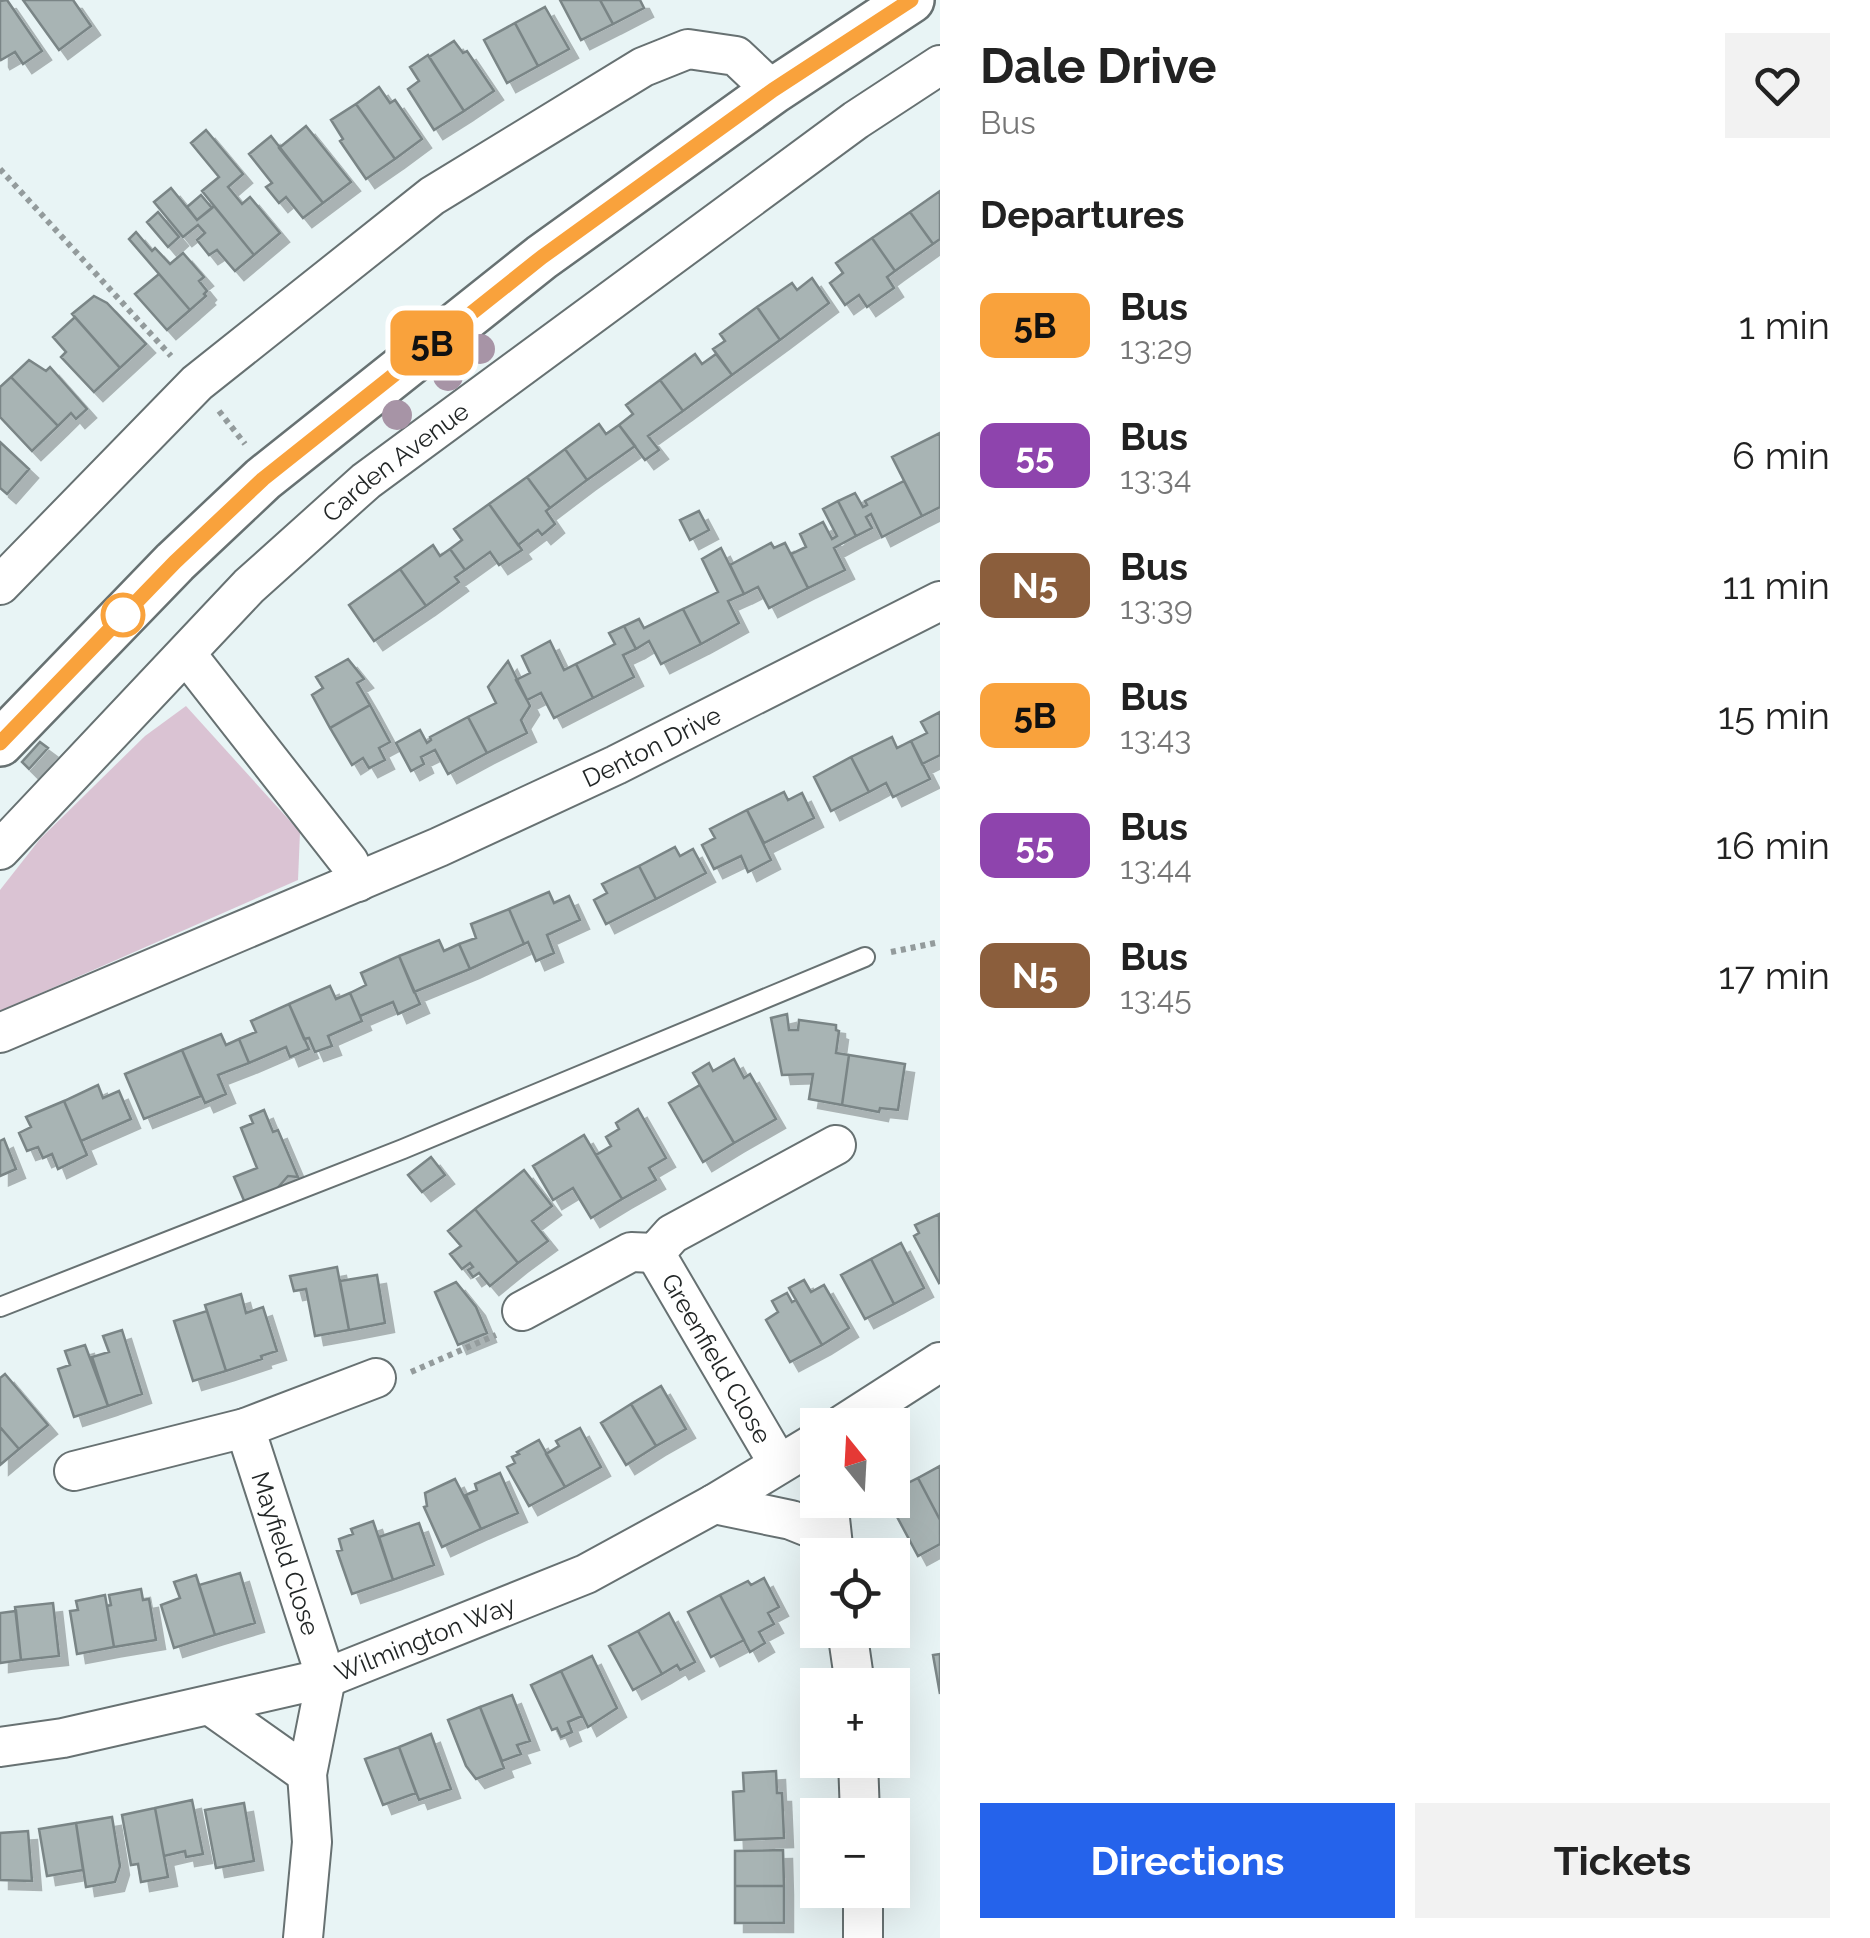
<!DOCTYPE html>
<html lang="en">
<head>
<meta charset="utf-8">
<style>
	:root { --surface:#fff; --page:#f2f2f2; --text:#222; --muted:#767676; --accent:#2563eb }
	body { margin:0; font-family:Raleway,sans-serif; background:var(--page); color:var(--text); height:100vh; display:flex; flex-direction:column; font-size:38px; white-space:nowrap }
	* { box-sizing:border-box; margin:0 }
	p { font-size:32px; color:var(--muted) }
	.icon { flex:none; width:55px; height:55px; fill:none; stroke:currentColor; stroke-width:2; stroke-linecap:round; stroke-linejoin:round }
	.map { position:relative; flex:1; overflow:hidden }
	.details { display:flex; flex-direction:column; background:var(--surface); width:930px }
	.details>* { flex:none }
	.badge { padding:0 20px; border-radius:15px; font-size:35px; line-height:65px }
	.needle { width:65px; rotate:342deg }
	.controls { position:absolute; left:800px; top:1408px; display:grid; gap:20px }
	.controls a { display:grid; place-items:center; width:110px; height:110px; border-radius:0px; background:var(--surface); box-shadow:0 10px 40px #0002; font-size:50px }
	.map>.badge { position:absolute; translate:-50% -50%; box-shadow:0 0 0 5px #fff }
	h2 { padding:0 40px; font-size:38px; line-height:90px }
	.round { display:grid; place-items:center; flex:none; width:105px; height:105px; border-radius:0px; background:var(--page) }
	.overview { display:flex; align-items:center; justify-content:space-between; height:170px; padding:0 40px }
	h1 { font-size:48px; font-weight:700; line-height:75px }
	.cta { display:flex; gap:20px; margin-top:auto; padding:20px 40px }
	.cta a { flex:1; height:115px; border-radius:0px; background:var(--accent); color:#fff; font-size:40px; font-weight:700; line-height:115px; text-align:center }
	.cta a+a { background:var(--page); color:var(--text) }
	ul { padding:0; list-style:none }
	li { display:flex; align-items:center; gap:30px; height:130px; padding:0 40px }
	li div { flex:1 }
	li b { display:block; font-size:38px }
	li em { font-style:normal }
	li .badge { min-width:110px; font-weight:700; text-align:center }
	main { display:flex; flex:1; min-height:0 }
	.map>svg:first-child { display:block }
	.green { fill:#dac3d3 }
	.building { fill:#a8b4b4; stroke:#7a8586; stroke-width:2.5; filter:url(#shadow) }
	.lines { fill:none; stroke-linecap:round; stroke-linejoin:round }
	.service-casing { stroke:#677172; stroke-width:22 }
	.minor-casing { stroke:#677172; stroke-width:42 }
	.tertiary-casing { stroke:#677172; stroke-width:50 }
	.path { stroke:#939b9c; stroke-width:6; stroke-dasharray:5 5; stroke-linecap:butt }
	.service { stroke:#fff; stroke-width:18 }
	.minor { stroke:#fff; stroke-width:38 }
	.tertiary { stroke:#fff; stroke-width:45 }
	.tree { fill:#a794a6 }
	.line-casing { stroke:#fff; stroke-width:22 }
	.line { stroke:#f9a23c; stroke-width:15 }
	.stop-dot { fill:#fff; stroke:#f9a23c; stroke-width:5 }
	.labels { text-anchor:middle; stroke-width:8; stroke-linejoin:round; paint-order:stroke }
	.street-label { font-size:25px; fill:#222626; stroke:#e8f4f5 }
</style>
</head>
<body>
<main>
<div class="map">
<svg width="940" height="1938" viewBox="0 0 940 1938">
	<defs>
		<filter id="shadow"><feDropShadow dx="9" dy="9" stdDeviation="0" flood-color="#0004"/></filter>
	</defs>
	<rect width="100%" height="100%" fill="#e8f4f5"/>
	<path class="green" d="M 186,706 L 300,832 L 298,880 L 0,1011 L 0,890 L 40,839 L 145,736 Z"/>
	<path class="building" d="M 7,0 L 42,51 L 23,64 L 15,52 L 1,60 L 0,58 L 0,1 Z
		M 23,0 L 73,0 L 91,26 L 59,50 Z
		M 560,0 L 600,0 L 613,24 L 581,40 Z
		M 600,0 L 640,0 L 644,8 L 613,24 Z
		M 545,7 L 569,49 L 538,66 L 515,23 Z
		M 515,23 L 538,66 L 507,83 L 484,40 Z
		M 454,41 L 463,53 L 467,51 L 494,91 L 464,111 L 429,57 Z
		M 428,55 L 464,111 L 434,130 L 408,89 L 419,81 L 410,67 Z
		M 379,87 L 390,103 L 395,100 L 422,139 L 395,159 L 356,104 Z
		M 356,104 L 395,159 L 366,179 L 340,141 L 343,139 L 331,120 Z
		M 306,126 L 351,182 L 323,203 L 279,148 Z
		M 206,130 L 243,174 L 228,187 L 242,204 L 250,197 L 280,233 L 254,255 L 202,191 L 219,177 L 191,143 Z
		M 271,136 L 323,203 L 303,218 L 286,197 L 279,203 L 266,187 L 272,183 L 249,154 Z
		M 171,188 L 197,220 L 214,206 L 254,255 L 235,271 L 217,250 L 209,255 L 197,240 L 205,233 L 198,225 L 183,237 L 154,202 Z
		M 940,191 L 940,239 L 933,244 L 910,212 Z
		M 201,195 L 212,208 L 197,220 L 187,207 Z
		M 158,212 L 179,237 L 168,247 L 147,222 Z
		M 910,212 L 933,244 L 895,271 L 872,238 Z
		M 136,232 L 152,251 L 155,248 L 170,264 L 183,253 L 204,277 L 199,281 L 207,291 L 204,294 L 206,296 L 190,310 L 129,239 Z
		M 872,238 L 895,271 L 887,277 L 894,288 L 867,307 L 859,295 L 845,305 L 830,283 L 843,273 L 836,263 Z
		M 159,274 L 190,310 L 167,330 L 135,294 Z
		M 812,278 L 829,303 L 780,340 L 757,307 L 792,283 L 797,290 Z
		M 94,296 L 107,303 L 146,344 L 120,368 L 72,314 Z
		M 757,307 L 780,340 L 732,375 L 713,349 L 725,341 L 720,334 Z
		M 75,317 L 120,368 L 94,392 L 61,357 L 66,352 L 53,337 Z
		M 695,354 L 702,364 L 716,354 L 732,375 L 683,411 L 660,380 Z
		M 29,360 L 46,371 L 50,367 L 87,409 L 76,419 L 71,413 L 58,426 L 11,377 Z
		M 11,377 L 58,426 L 32,451 L 0,417 L 0,387 Z
		M 660,380 L 683,411 L 648,436 L 659,450 L 645,460 L 619,425 L 633,414 L 626,405 Z
		M 599,424 L 606,434 L 619,425 L 635,446 L 587,480 L 565,449 Z
		M 940,433 L 940,507 L 922,516 L 892,457 Z
		M 0,442 L 29,469 L 7,494 L 0,488 Z
		M 565,449 L 587,480 L 550,508 L 527,477 Z
		M 527,477 L 550,508 L 546,511 L 555,524 L 542,535 L 538,530 L 518,545 L 489,504 Z
		M 904,481 L 922,516 L 882,537 L 871,514 L 866,517 L 872,528 L 856,536 L 838,501 L 855,493 L 863,507 L 867,505 L 865,501 Z
		M 838,501 L 856,536 L 834,548 L 845,570 L 808,588 L 791,554 L 806,547 L 800,534 L 823,522 L 832,539 L 837,536 L 823,509 Z
		M 489,504 L 522,550 L 499,565 L 490,552 L 465,570 L 450,549 L 462,540 L 454,529 Z
		M 699,511 L 709,530 L 690,540 L 680,520 Z
		M 771,543 L 774,548 L 785,543 L 808,588 L 769,608 L 758,587 L 744,594 L 730,565 Z
		M 433,545 L 440,556 L 450,549 L 465,570 L 455,577 L 459,582 L 426,606 L 400,569 Z
		M 721,548 L 744,594 L 728,601 L 739,623 L 701,644 L 683,609 L 718,592 L 702,559 Z
		M 400,569 L 426,606 L 374,641 L 349,605 Z
		M 683,609 L 701,644 L 661,664 L 649,641 L 636,649 L 624,626 L 639,619 L 644,628 Z
		M 624,626 L 636,649 L 623,655 L 634,677 L 593,698 L 576,664 L 615,644 L 609,633 Z
		M 550,641 L 564,670 L 576,664 L 593,698 L 554,718 L 541,693 L 527,700 L 516,680 L 530,673 L 522,656 Z
		M 348,659 L 364,679 L 357,683 L 370,705 L 330,728 L 312,695 L 323,688 L 316,677 Z
		M 508,661 L 530,706 L 521,720 L 527,733 L 487,753 L 468,717 L 496,703 L 488,687 Z
		M 370,705 L 390,742 L 379,748 L 385,760 L 369,768 L 363,758 L 352,765 L 330,728 Z
		M 940,712 L 940,755 L 922,764 L 911,741 L 927,733 L 921,722 Z
		M 468,717 L 487,753 L 448,774 L 435,750 L 421,757 L 424,764 L 411,771 L 396,743 L 420,730 L 427,743 L 431,740 L 430,737 Z
		M 892,737 L 897,748 L 911,741 L 930,779 L 893,797 L 886,783 L 869,792 L 851,757 Z
		M 40,742 L 48,748 L 29,769 L 22,762 Z
		M 851,757 L 869,792 L 831,811 L 814,777 Z
		M 784,792 L 788,800 L 802,793 L 814,818 L 764,843 L 747,810 Z
		M 747,810 L 771,860 L 748,872 L 741,856 L 714,869 L 702,845 L 715,838 L 710,829 Z
		M 675,847 L 680,856 L 693,849 L 706,873 L 656,899 L 639,866 Z
		M 639,866 L 656,899 L 606,924 L 594,900 L 607,893 L 602,884 Z
		M 549,892 L 554,903 L 569,896 L 580,920 L 547,935 L 554,953 L 536,961 L 528,942 L 524,944 L 509,909 Z
		M 509,909 L 524,944 L 470,969 L 459,944 L 476,938 L 471,924 Z
		M 439,940 L 444,951 L 459,944 L 470,969 L 414,992 L 399,956 Z
		M 399,956 L 420,1004 L 398,1014 L 393,1002 L 360,1016 L 350,993 L 366,985 L 361,973 Z
		M 330,986 L 336,999 L 350,993 L 362,1021 L 328,1036 L 332,1046 L 315,1052 L 309,1038 L 304,1039 L 289,1004 Z
		M 289,1004 L 309,1049 L 290,1057 L 286,1047 L 249,1063 L 239,1039 L 256,1032 L 251,1021 Z
		M 787,1014 L 789,1030 L 798,1030 L 799,1020 L 836,1025 L 836,1030 L 839,1031 L 836,1053 L 849,1055 L 842,1105 L 809,1099 L 813,1074 L 782,1075 L 771,1018 Z
		M 221,1034 L 226,1045 L 239,1039 L 249,1063 L 218,1075 L 226,1094 L 205,1103 L 182,1050 Z
		M 182,1050 L 201,1096 L 144,1119 L 125,1074 Z
		M 849,1055 L 905,1064 L 898,1110 L 880,1108 L 879,1112 L 842,1105 Z
		M 734,1059 L 744,1078 L 750,1074 L 776,1119 L 734,1143 L 693,1073 L 709,1063 L 713,1071 Z
		M 98,1085 L 103,1098 L 119,1091 L 131,1119 L 81,1141 L 64,1101 Z
		M 700,1085 L 734,1143 L 703,1162 L 669,1103 Z
		M 64,1101 L 87,1155 L 58,1169 L 52,1154 L 43,1158 L 38,1147 L 27,1151 L 19,1133 L 31,1127 L 26,1117 Z
		M 638,1109 L 666,1158 L 649,1168 L 656,1180 L 622,1199 L 596,1155 L 611,1146 L 606,1137 L 619,1129 L 616,1123 Z
		M 264,1110 L 273,1132 L 278,1130 L 298,1177 L 288,1176 L 274,1192 L 245,1203 L 234,1177 L 257,1168 L 241,1128 L 253,1123 L 250,1116 Z
		M 584,1135 L 622,1199 L 591,1218 L 573,1188 L 553,1200 L 533,1166 Z
		M 4,1139 L 16,1169 L 0,1176 L 0,1141 Z
		M 431,1157 L 445,1175 L 422,1192 L 408,1175 Z
		M 524,1170 L 552,1206 L 532,1221 L 548,1241 L 518,1263 L 475,1209 Z
		M 475,1209 L 518,1263 L 490,1286 L 479,1273 L 473,1277 L 468,1270 L 473,1267 L 470,1263 L 462,1269 L 450,1254 L 461,1246 L 448,1231 Z
		M 939,1214 L 940,1282 L 939,1283 L 914,1236 L 919,1233 L 915,1225 Z
		M 901,1243 L 924,1288 L 894,1304 L 871,1259 Z
		M 871,1259 L 894,1304 L 865,1319 L 841,1275 Z
		M 337,1267 L 349,1330 L 315,1336 L 306,1289 L 294,1291 L 290,1276 Z
		M 377,1275 L 385,1323 L 349,1330 L 340,1281 Z
		M 804,1280 L 811,1292 L 824,1285 L 849,1328 L 822,1345 L 789,1288 Z
		M 456,1282 L 476,1307 L 487,1333 L 458,1345 L 435,1292 Z
		M 787,1293 L 792,1302 L 796,1300 L 822,1345 L 790,1362 L 766,1320 L 778,1312 L 772,1301 Z
		M 241,1294 L 246,1313 L 263,1307 L 277,1351 L 261,1356 L 262,1359 L 226,1371 L 205,1305 Z
		M 207,1311 L 226,1371 L 193,1381 L 174,1321 Z
		M 122,1330 L 142,1394 L 108,1406 L 92,1357 L 109,1352 L 103,1336 Z
		M 85,1345 L 108,1406 L 74,1417 L 58,1369 L 70,1365 L 65,1351 Z
		M 5,1374 L 48,1425 L 19,1449 L 0,1427 L 0,1378 Z
		M 661,1386 L 686,1429 L 656,1446 L 631,1404 Z
		M 631,1404 L 656,1446 L 626,1465 L 601,1423 Z
		M 0,1427 L 19,1449 L 0,1465 Z
		M 580,1428 L 601,1467 L 565,1487 L 546,1454 L 559,1446 L 556,1441 Z
		M 539,1440 L 565,1487 L 529,1506 L 507,1467 L 515,1463 L 512,1457 L 519,1454 L 517,1452 Z
		M 940,1466 L 940,1520 L 918,1478 Z
		M 500,1473 L 518,1513 L 481,1529 L 466,1495 L 477,1490 L 475,1484 Z
		M 918,1478 L 940,1520 L 940,1544 L 918,1556 L 888,1500 L 892,1500 L 892,1491 Z
		M 455,1479 L 481,1529 L 442,1547 L 424,1507 L 427,1506 L 425,1493 Z
		M 373,1521 L 393,1580 L 352,1594 L 337,1551 L 342,1550 L 339,1539 L 353,1534 L 351,1529 Z
		M 419,1523 L 434,1565 L 393,1580 L 379,1537 Z
		M 240,1573 L 255,1623 L 215,1635 L 199,1585 Z
		M 196,1575 L 215,1635 L 174,1648 L 161,1605 L 180,1598 L 174,1582 Z
		M 764,1578 L 779,1607 L 768,1613 L 774,1624 L 759,1632 L 765,1643 L 750,1652 L 720,1595 L 748,1581 L 751,1585 Z
		M 141,1589 L 143,1600 L 149,1599 L 156,1640 L 114,1647 L 107,1606 L 111,1605 L 109,1595 Z
		M 105,1595 L 114,1647 L 77,1654 L 70,1611 L 78,1610 L 76,1601 Z
		M 720,1595 L 744,1640 L 711,1657 L 688,1612 Z
		M 53,1603 L 59,1656 L 21,1660 L 15,1607 Z
		M 16,1611 L 21,1660 L 0,1663 L 0,1613 Z
		M 669,1613 L 695,1662 L 680,1670 L 677,1665 L 662,1674 L 638,1631 Z
		M 638,1631 L 662,1674 L 633,1690 L 609,1646 Z
		M 940,1654 L 940,1694 L 933,1655 Z
		M 592,1656 L 617,1708 L 588,1727 L 561,1671 Z
		M 561,1671 L 582,1716 L 568,1722 L 572,1732 L 561,1737 L 557,1728 L 552,1730 L 531,1685 Z
		M 512,1695 L 530,1741 L 517,1745 L 521,1754 L 502,1761 L 480,1707 Z
		M 480,1707 L 504,1768 L 476,1779 L 466,1766 L 448,1720 Z
		M 431,1734 L 451,1789 L 419,1800 L 399,1747 Z
		M 399,1747 L 416,1793 L 383,1805 L 365,1759 Z
		M 776,1771 L 777,1793 L 782,1793 L 784,1838 L 735,1840 L 733,1792 L 744,1791 L 743,1773 Z
		M 192,1800 L 203,1854 L 186,1857 L 185,1851 L 164,1856 L 155,1808 Z
		M 244,1803 L 254,1861 L 216,1868 L 205,1810 Z
		M 155,1808 L 168,1877 L 141,1882 L 138,1864 L 131,1865 L 122,1815 Z
		M 112,1817 L 120,1866 L 115,1882 L 86,1887 L 76,1823 Z
		M 76,1823 L 83,1870 L 47,1876 L 39,1829 Z
		M 28,1831 L 32,1881 L 0,1880 L 0,1833 Z
		M 783,1850 L 784,1886 L 735,1886 L 735,1851 Z
		M 735,1886 L 784,1886 L 784,1923 L 735,1923 Z"/>
	<g class="lines">
		<g class="service-casing">
			<path id="service" d="M 0,1307 L 403,1149 L 865,957"/>
		</g>
		<g class="minor-casing">
			<g id="minor">
				<path d="M 0,585 L 197,383 L 432,196 L 643,67 L 688,49 L 736,56 L 773,91"/>
				<path d="M 187,655 L 349,862 L 358,882"/>
				<path id="s1" d="M 0,850 L 249,586 L 366,481 L 856,120 L 940,65"/>
				<path id="s2" d="M 0,1033 L 439,847 L 616,765 L 940,601"/>
				<path id="s3" d="M 655,1253 L 778,1463"/>
				<path d="M 522,1311 L 631,1252 L 655,1253 L 672,1234 L 836,1145"/>
				<path d="M 842,1425 L 940,1362"/>
				<path id="s4" d="M 245,1428 L 326,1678 L 307,1774 L 312,1842 L 303,1938"/>
				<path d="M 74,1471 L 245,1428 L 376,1378"/>
				<path d="M 828,1500 L 834,1555"/>
				<path d="M 714,1504 L 791,1520 L 831,1536"/>
				<path d="M 847,1630 L 855,1685"/>
				<path d="M 211,1706 L 307,1774"/>
				<path id="s5" d="M 0,1747 L 63,1738 L 326,1678 L 586,1574 L 714,1504 L 818,1441"/>
				<path d="M 858,1760 L 860,1815"/>
				<path d="M 863,1890 L 863,1938"/>
			</g>
		</g>
		<g class="tertiary-casing">
			<path id="tertiary" d="M 0,743 L 175,562 L 263,479 L 542,257 L 773,91 L 911,0"/>
		</g>
		<path class="path" d="M 0,169 L 171,356
			M 219,411 L 245,444
			M 891,952 L 940,942
			M 411,1372 L 496,1335"/>
		<use href="#service" class="service"/>
		<use href="#minor" class="minor"/>
		<use href="#tertiary" class="tertiary"/>
	</g>
	<g class="tree">
		<circle cx="480" cy="349" r="15"/>
		<circle cx="448" cy="376" r="15"/>
		<circle cx="397" cy="415" r="15"/>
	</g>
	<g class="lines">
		<g class="line-casing">
			<path id="line" d="M 0,743 L 175,562 L 263,479 L 542,257 L 773,90 L 911,0"/>
		</g>
		<use href="#line" class="line"/>
	</g>
	<circle class="stop-dot" cx="123" cy="615" r="20"/>
	<g class="labels">
		<g class="street-label">
			<text dy="9" stroke="none"><textPath href="#s1" startOffset="555">Carden Avenue</textPath></text>
			<text dy="9" stroke="none"><textPath href="#s2" startOffset="712">Denton Drive</textPath></text>
			<text dy="9" stroke="none"><textPath href="#s3" startOffset="122">Greenfield Close</textPath></text>
			<text dy="9" stroke="none"><textPath href="#s4" startOffset="132">Mayfield Close</textPath></text>
			<text dy="9" stroke="none"><textPath href="#s5" startOffset="440">Wilmington Way</textPath></text>
		</g>
	</g>
</svg>
<div class="controls">
<a><svg class="needle" viewBox="-14 -14 28 28"><path d="M0-13l5 13h-10z" fill="#e53935"/><path d="M0 13l5-13h-10z" fill="#767676"/></svg></a>
<a><svg class="icon" aria-label="locate" viewBox="0 0 24 24"><circle cx="12" cy="12" r="6"/><path d="M12 2v4M12 18v4M2 12h4M18 12h4"/></svg></a>
<a>+</a>
<a>−</a>
</div>
<b class="badge" style="left:432px;top:343px;background:#f9a23c;color:#111">5B</b>
</div>
<section class="details">
<div class="overview"><div><h1>Dale Drive</h1><p>Bus</p></div><a class="round"><svg class="icon" aria-label="heart" viewBox="0 0 24 24"><path d="M12 20l-8-8c-3-5 5-10 8-4 3-6 11-1 8 4z"/></svg></a></div>
<h2>Departures</h2>
<ul>
<li><span class="badge" style="background:#f9a23c;color:#111">5B</span><div><b>Bus</b><p>13:29</p></div><em>1 min</em></li>
<li><span class="badge" style="background:#8e44ad;color:#fff">55</span><div><b>Bus</b><p>13:34</p></div><em>6 min</em></li>
<li><span class="badge" style="background:#8b5e3c;color:#fff">N5</span><div><b>Bus</b><p>13:39</p></div><em>11 min</em></li>
<li><span class="badge" style="background:#f9a23c;color:#111">5B</span><div><b>Bus</b><p>13:43</p></div><em>15 min</em></li>
<li><span class="badge" style="background:#8e44ad;color:#fff">55</span><div><b>Bus</b><p>13:44</p></div><em>16 min</em></li>
<li><span class="badge" style="background:#8b5e3c;color:#fff">N5</span><div><b>Bus</b><p>13:45</p></div><em>17 min</em></li>
</ul>
<div class="cta"><a>Directions</a><a>Tickets</a></div>
</section>
</main>
</body>
</html>
